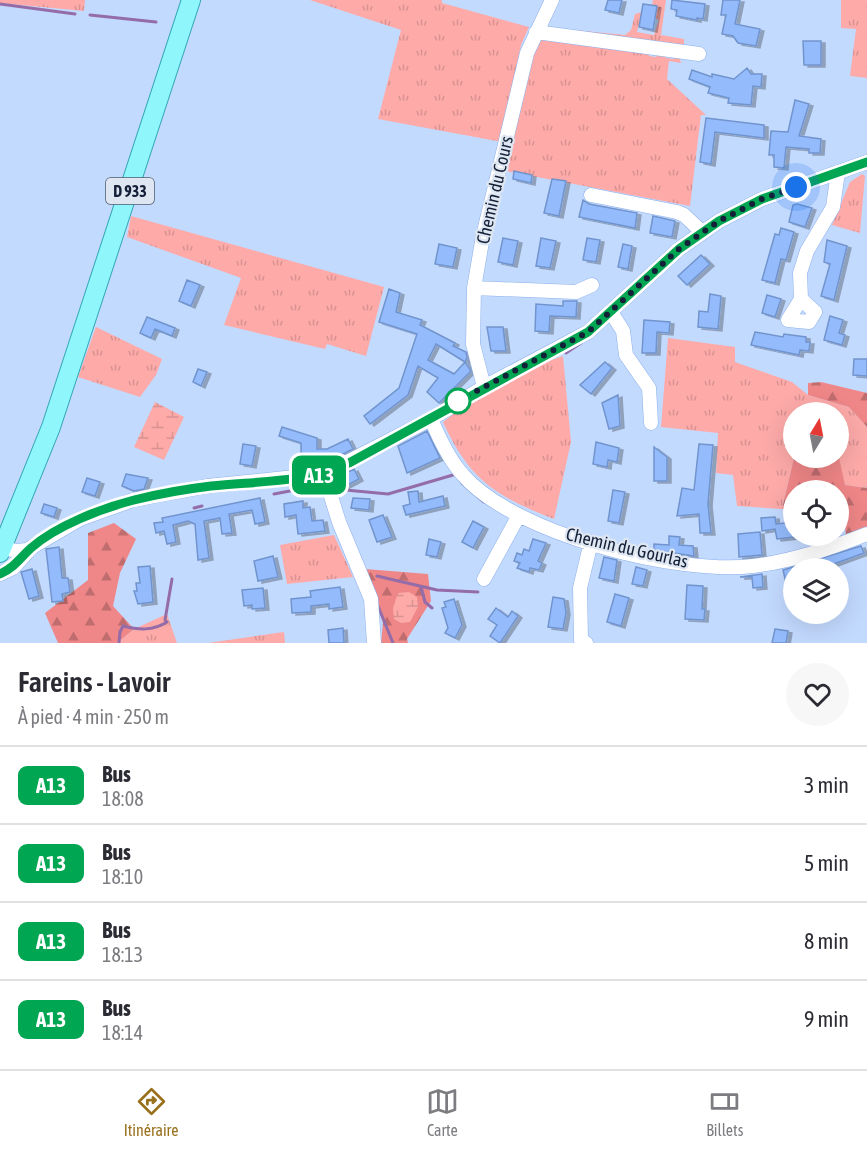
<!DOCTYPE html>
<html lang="fr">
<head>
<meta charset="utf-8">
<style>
	:root { --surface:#fff; --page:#f7f7f7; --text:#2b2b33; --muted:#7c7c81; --line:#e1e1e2; --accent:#99701c }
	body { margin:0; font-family:"Asap Condensed",sans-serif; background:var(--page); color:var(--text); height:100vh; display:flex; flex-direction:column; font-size:22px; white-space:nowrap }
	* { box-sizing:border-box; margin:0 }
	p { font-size:20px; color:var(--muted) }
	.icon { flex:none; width:33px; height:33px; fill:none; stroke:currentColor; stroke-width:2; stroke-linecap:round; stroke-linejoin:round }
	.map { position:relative; height:643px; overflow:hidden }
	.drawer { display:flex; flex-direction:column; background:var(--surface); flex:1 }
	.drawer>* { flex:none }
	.badge { padding:0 12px; border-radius:9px; font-size:21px; line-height:39px }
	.needle { width:39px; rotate:10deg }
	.tools { position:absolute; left:783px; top:402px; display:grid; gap:12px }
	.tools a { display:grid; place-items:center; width:66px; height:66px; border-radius:50%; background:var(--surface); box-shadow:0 6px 24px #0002; font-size:30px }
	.you { position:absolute; width:30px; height:30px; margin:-15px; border:4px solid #fff; border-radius:50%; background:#1a73e8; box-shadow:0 0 0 9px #1a73e833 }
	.map>.badge { position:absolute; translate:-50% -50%; box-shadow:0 0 0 3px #fff }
	.round { display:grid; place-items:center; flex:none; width:63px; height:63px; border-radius:32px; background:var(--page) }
	.summary { display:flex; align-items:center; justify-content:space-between; height:102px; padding:0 18px }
	h1 { font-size:28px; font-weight:600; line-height:45px }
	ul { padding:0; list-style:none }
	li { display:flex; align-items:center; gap:18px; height:78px; padding:0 18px; border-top:2px solid var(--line) }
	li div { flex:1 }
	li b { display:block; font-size:22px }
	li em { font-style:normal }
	li .badge { min-width:66px; font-weight:700; text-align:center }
	.dock { display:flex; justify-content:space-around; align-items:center; height:84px; border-top:2px solid var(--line); background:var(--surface); font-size:16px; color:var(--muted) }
	.dock a { display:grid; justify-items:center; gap:3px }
	.dock .active { color:var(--accent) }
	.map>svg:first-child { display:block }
	.grass { fill:url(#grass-tufts) }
	.forest { fill:url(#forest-firs) }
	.wetland { fill:url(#wetland-marsh) }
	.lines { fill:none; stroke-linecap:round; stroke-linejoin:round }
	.stream { stroke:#946ca8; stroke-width:3 }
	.building { fill:#94bbfc; stroke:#7194cd; stroke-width:1.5; fill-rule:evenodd; filter:url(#shadow) }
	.minor-casing { stroke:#8bafea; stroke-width:15 }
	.major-casing { stroke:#33a7b5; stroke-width:20 }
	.minor { stroke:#fff; stroke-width:14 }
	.major { stroke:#8ff6fb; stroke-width:18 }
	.line-casing { stroke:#fff; stroke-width:14 }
	.line { stroke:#00a651; stroke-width:9 }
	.walk { stroke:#132037; stroke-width:6; stroke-dasharray:0 10.8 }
	.stop-dot { fill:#fff; stroke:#00a651; stroke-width:3 }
	.labels { text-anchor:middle; stroke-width:4.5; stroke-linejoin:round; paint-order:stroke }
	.shield { fill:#dee6f2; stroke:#505b6f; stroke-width:1.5 }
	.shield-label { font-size:16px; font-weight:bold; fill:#132037 }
	.street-label { font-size:18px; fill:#132037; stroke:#dee6f2 }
</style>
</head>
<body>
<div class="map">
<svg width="867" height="643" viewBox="0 0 867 643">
	<defs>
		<pattern id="grass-tufts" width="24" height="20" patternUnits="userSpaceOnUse" patternTransform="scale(1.5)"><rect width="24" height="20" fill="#fdaaa9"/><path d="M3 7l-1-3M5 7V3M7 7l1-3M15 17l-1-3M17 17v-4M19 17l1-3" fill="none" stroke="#d89292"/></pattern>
		<pattern id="forest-firs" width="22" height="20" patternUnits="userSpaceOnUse" patternTransform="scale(1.5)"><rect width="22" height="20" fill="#ef8687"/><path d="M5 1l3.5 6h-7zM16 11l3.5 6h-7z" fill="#c06d6f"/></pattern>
		<pattern id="wetland-marsh" width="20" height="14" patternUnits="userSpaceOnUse" patternTransform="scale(1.5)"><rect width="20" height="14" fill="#fdaaa9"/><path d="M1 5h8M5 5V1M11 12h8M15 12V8" fill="none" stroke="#d89292"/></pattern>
		<filter id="shadow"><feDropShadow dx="4" dy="2" stdDeviation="0" flood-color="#0004"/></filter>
	</defs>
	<rect width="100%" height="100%" fill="#c3daff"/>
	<path class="grass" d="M 0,0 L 85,0 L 84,11 L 0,3 Z
		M 310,0 L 442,0 L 442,3 L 529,27 L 521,45 L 502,142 L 378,119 L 401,30 Z
		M 653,0 L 666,0 L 661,35 L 684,39 L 684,45 L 545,27 L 625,35 L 631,30 L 635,14 L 642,12 L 637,32 L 654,35 L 659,20 L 655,18 L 657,6 L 652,5 Z
		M 841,0 L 867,0 L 867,78 L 850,76 L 856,29 L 841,28 Z
		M 541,39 L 649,52 L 649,56 L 656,57 L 658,54 L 665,54 L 666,58 L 674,59 L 675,55 L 680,59 L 681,63 L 669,61 L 667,79 L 706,115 L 701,115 L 690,206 L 506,171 L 533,48 Z
		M 862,174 L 865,176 L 860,233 L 832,225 L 850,182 Z
		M 131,216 L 384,287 L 366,356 L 327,344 L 325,349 L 224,325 L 241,278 L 127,237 Z
		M 96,327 L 162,359 L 156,375 L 140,397 L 78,377 Z
		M 668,338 L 735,347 L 735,362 L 792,382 L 808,395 L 849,407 L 867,427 L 867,488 L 845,485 L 837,458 L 838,412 L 794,412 L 794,458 L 782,509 L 737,506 L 733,475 L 716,473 L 718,433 L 661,427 Z
		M 563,356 L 571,442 L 554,519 C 497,497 469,480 443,422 L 484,390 L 526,369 Z
		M 334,535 L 353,577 L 287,584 L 280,545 Z
		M 167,614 L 177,643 L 117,643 L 134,629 Z
		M 284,632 L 285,643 L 208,643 Z"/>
	<path class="forest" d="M 821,382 L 867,393 L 867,427 L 849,407 L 808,395 L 808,383 Z
		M 794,458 L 839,458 L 845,485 L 867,488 L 867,530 L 846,536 L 845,525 L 841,526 L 838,490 L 794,490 L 793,510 L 782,509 Z
		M 114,523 L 136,539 L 120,573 L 113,606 L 134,629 L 117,643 L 58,643 L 45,613 L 88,580 L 88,533 Z
		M 365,569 L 428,574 L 431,601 L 407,639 L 408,643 L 381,643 L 383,623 Z"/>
	<path class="wetland" d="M 155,402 L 184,417 L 164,460 L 134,447 Z
		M 409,592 L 417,597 L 418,607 L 410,622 L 401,623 L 394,619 L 393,608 L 398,593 Z"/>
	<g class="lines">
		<path class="stream" d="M 0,4 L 75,14
			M 90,15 L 156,22
			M 566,353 L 581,343
			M 462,483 L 484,502
			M 336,491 L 335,489 L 388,494 L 453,475
			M 274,494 L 316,486 L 320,486 L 323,491
			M 194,508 L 202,506
			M 377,576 L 437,590 L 478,592
			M 421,587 L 425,602 L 432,608
			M 378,606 L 393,643
			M 119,643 L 120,632 L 123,626 C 139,630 153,631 167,622 L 165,620 L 172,579"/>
	</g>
	<path class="building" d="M 608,0 L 622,0 L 619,13 L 605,10 Z
		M 672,0 L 705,4 L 703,19 L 697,18 L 697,20 L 676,16 L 677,10 L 671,9 Z
		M 723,0 L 740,0 L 735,24 L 760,29 L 756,46 L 738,43 L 733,36 L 722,34 L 726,15 L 721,15 Z
		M 643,4 L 657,6 L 653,30 L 639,27 Z
		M 803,41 L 821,41 L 821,65 L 804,65 Z
		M 747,68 L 751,74 L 762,74 L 761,87 L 753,86 L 751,105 L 728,103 L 729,98 L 708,93 L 710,87 L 689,79 L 692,70 L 712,77 L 712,74 L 734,79 Z
		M 795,100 L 809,104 L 799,136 L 821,139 L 820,153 L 809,153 L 809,149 L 786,147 L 784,168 L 774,167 L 774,155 L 769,155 L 771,131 L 788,132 Z
		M 706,118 L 764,125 L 764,138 L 715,132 L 711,164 L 700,162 Z
		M 514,171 L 532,175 L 531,183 L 513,179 Z
		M 552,179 L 566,181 L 559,216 L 544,213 Z
		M 583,200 L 589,204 L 637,213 L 635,228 L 579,217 Z
		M 797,204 L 812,208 L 805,227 L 789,222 L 793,205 Z
		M 653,216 L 675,221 L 672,237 L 650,233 Z
		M 781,228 L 794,232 L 786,260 L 781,259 L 775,283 L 762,280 L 775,234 L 779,235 Z
		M 503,238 L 518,241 L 513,265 L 498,262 Z
		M 541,238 L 556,241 L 550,268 L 536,266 Z
		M 587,238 L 600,240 L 596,262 L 583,260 Z
		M 827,240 L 847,246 L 834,300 L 821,296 L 830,264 L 824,262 Z
		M 439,244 L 457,248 L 453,267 L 435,264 Z
		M 623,244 L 632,246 L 628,269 L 618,267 Z
		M 701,255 L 710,264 L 687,285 L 678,276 Z
		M 187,280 L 200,285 L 191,306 L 179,301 Z
		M 389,289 L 400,293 L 396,312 L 422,320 L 420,325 L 455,343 L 453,346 L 466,352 L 467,358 L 465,362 L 471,371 L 439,403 L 427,392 L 438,378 L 418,366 L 408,395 L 370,424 L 364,416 L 399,388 L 417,334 L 379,322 ZM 436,344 L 465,362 L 454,374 L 428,360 Z
		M 710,294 L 721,296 L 718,329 L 698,327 L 699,311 L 708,312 Z
		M 767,295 L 781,299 L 775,317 L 762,313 Z
		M 563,301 L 577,301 L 576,317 L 550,316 L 549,332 L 535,331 L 536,304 L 563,306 Z
		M 830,316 L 843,320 L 839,333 L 845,335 L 842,345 L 824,340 Z
		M 147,317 L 175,328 L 172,336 L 155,329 L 151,338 L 140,333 Z
		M 644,320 L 670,322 L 669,333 L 657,332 L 656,353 L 642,353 Z
		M 487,327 L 503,327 L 506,351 L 491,351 Z
		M 755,332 L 783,337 L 784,334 L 806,337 L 806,342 L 810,342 L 809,351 L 800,350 L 799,355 L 751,345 Z
		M 854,359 L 867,359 L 867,376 L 853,375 Z
		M 605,362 L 612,368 L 591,394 L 580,385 Z
		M 198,369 L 207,372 L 201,386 L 193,382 Z
		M 618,395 L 620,426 L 609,429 L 602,403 Z
		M 282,427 L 317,438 L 317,449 L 327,449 L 348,439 L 353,449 L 321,465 L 301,467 L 301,443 L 279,436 Z
		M 427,431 L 440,458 L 407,473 L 398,446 Z
		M 596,442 L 619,448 L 617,462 L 608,460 L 607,467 L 593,464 Z
		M 243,444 L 256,446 L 252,466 L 240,464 Z
		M 699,444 L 713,445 L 708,504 L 711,533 L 700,533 L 699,514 L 677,516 L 682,488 L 694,490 Z
		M 654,447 L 667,457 L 667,481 L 654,481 Z
		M 354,469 L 359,479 L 342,488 L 336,478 Z
		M 126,474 L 148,478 L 144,489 L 134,491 L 122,486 Z
		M 87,478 L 100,482 L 95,496 L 82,492 Z
		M 613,490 L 625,492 L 619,523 L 608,521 Z
		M 418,491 L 419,502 L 443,496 L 445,506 L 406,515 L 403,506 L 410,504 L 408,492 Z
		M 260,498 L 265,522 L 255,524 L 252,510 L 229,514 L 232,533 L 222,534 L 220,518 L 204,521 L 209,558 L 198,560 L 195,524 L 188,521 L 173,525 L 176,542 L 167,544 L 164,531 L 156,533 L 154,523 L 163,522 L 162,518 Z
		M 353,498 L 370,499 L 369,510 L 351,508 Z
		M 303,501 L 303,508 L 310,507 L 312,521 L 323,520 L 325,531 L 298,534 L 296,515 L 285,517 L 284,504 Z
		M 44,504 L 57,508 L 54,517 L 41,513 Z
		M 383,515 L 392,537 L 377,542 L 369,520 Z
		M 775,517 L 776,524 L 794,522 L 794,537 L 777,539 L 775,529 L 762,531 L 761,518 Z
		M 473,521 L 484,527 L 473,548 L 462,542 Z
		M 760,532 L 762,555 L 739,557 L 738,534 Z
		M 669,536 L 680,537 L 679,545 L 693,546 L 694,556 L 654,550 L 654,544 L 669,545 Z
		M 429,539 L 441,542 L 437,557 L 426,555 Z
		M 533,539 L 546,543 L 538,561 L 542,563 L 539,570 L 530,568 L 529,572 L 517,568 L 520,563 L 514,561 L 517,553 L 522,555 L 524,549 L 529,551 Z
		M 861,546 L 864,553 L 831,565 L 832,568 L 794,568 L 794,600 L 790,600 L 783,570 Z
		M 59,547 L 62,578 L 68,578 L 70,592 L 62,594 L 63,601 L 52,602 L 46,549 Z
		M 273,556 L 278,577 L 258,581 L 254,561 Z
		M 604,557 L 617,560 L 614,581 L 599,578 Z
		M 150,566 L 153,602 L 138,604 L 134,591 L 137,591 L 136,583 L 140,583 L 138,567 Z
		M 636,567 L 647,570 L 643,586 L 632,584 Z
		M 32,569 L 39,596 L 29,599 L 21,572 Z
		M 762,574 L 763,587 L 753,588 L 752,577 L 740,577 Z
		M 687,585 L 703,586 L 702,609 L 705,609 L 704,620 L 685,619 Z
		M 340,587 L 343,607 L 329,609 L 329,604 L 311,606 L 311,612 L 292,613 L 291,599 L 311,597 L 310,591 Z
		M 263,588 L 265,608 L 252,609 L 252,605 L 244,606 L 242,590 Z
		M 615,594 L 629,598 L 621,626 L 607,622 Z
		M 553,597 L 564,599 L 566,613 L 563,629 L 548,627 Z
		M 454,599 L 462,625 L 455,638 L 445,633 L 448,628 L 442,608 L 446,607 L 444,602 Z
		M 496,608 L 508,617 L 512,611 L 518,616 L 500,643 L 490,636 L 497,625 L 488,619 Z
		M 343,628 L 344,643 L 329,643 L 328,630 Z
		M 775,629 L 788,631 L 786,643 L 772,643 Z"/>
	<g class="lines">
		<g class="minor-casing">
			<path id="minor" d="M 536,32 L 699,54
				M 591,195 L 677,212 L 684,215 L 702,232
				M 474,288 L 576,292 L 592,285
				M 801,299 L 815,312 L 809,322 L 788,320 L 801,299 L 800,273 L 807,251 L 833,207 L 838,172
				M 611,312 L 623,331 L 626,355 L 649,388 L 651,423
				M 484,387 L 473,344 L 474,288 L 483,236 L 527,53 L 552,0
				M 431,419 C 439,438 449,460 463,475 C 514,534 677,575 753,566 C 793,561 829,549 867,534
				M 324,474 L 339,522 L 371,599 L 374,643
				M 2,548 L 17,551 L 27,550 L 80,519 L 133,500 L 208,486 L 324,474 L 431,419 L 484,387 L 588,332 L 679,249 L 719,221 L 762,199 L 867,162
				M 0,574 L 13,568 L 31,548
				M 484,579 L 518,517
				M 586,643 L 581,640 L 580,588 L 591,542"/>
		</g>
		<g class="major-casing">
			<path id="major" d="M 0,553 L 51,427 L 191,0"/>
		</g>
		<use href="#minor" class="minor"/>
		<use href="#major" class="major"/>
	</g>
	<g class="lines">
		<g class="line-casing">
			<path id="line" d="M 0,574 C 15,567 20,558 31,548 C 56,526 102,508 134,500 C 158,494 186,489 211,486 C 258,481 306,483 349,463 L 588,332 L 679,249 L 719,221 L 762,199 L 867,162"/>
		</g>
		<use href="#line" class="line"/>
		<path class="walk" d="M 458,401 L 588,332 L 679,249 L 719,221 L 762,199 L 796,187"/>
	</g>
	<circle class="stop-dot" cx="458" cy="401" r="12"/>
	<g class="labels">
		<rect class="shield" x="106" y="178" width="48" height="26" rx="4.5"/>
		<g class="shield-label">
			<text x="130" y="197">D 933</text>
		</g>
		<g class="street-label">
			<text transform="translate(495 190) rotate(-77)" y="6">Chemin du Cours</text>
			<text transform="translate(627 548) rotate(13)" y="6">Chemin du Gourlas</text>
		</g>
	</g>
</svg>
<div class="tools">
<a><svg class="needle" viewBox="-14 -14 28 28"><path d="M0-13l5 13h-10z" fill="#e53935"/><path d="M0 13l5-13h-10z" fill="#7c7c81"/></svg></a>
<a><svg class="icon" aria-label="locate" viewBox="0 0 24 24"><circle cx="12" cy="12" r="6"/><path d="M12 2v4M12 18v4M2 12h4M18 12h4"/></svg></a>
<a><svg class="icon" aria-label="layers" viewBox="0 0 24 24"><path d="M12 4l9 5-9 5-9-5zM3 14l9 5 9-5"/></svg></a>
</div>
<div class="you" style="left:796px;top:187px"></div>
<b class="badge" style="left:319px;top:475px;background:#00a651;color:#fff">A13</b>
</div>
<section class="drawer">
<div class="summary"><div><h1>Fareins - Lavoir</h1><p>À pied · 4 min · 250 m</p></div><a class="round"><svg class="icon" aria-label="heart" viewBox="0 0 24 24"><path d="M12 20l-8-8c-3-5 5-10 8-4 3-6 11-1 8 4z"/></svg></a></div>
<ul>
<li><span class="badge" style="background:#00a651;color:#fff">A13</span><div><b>Bus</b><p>18:08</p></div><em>3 min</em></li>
<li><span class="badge" style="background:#00a651;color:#fff">A13</span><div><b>Bus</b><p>18:10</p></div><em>5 min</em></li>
<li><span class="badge" style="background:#00a651;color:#fff">A13</span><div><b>Bus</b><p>18:13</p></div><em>8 min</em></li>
<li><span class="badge" style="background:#00a651;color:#fff">A13</span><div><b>Bus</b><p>18:14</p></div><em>9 min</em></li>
</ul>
</section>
<nav class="dock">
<a class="active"><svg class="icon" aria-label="directions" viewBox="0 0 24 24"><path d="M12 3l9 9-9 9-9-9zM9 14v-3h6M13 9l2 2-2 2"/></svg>Itinéraire</a>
<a><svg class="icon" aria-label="map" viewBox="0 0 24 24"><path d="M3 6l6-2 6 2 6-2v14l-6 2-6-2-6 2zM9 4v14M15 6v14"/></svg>Carte</a>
<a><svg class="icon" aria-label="tickets" viewBox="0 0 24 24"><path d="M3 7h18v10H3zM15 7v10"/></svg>Billets</a>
</nav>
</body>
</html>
